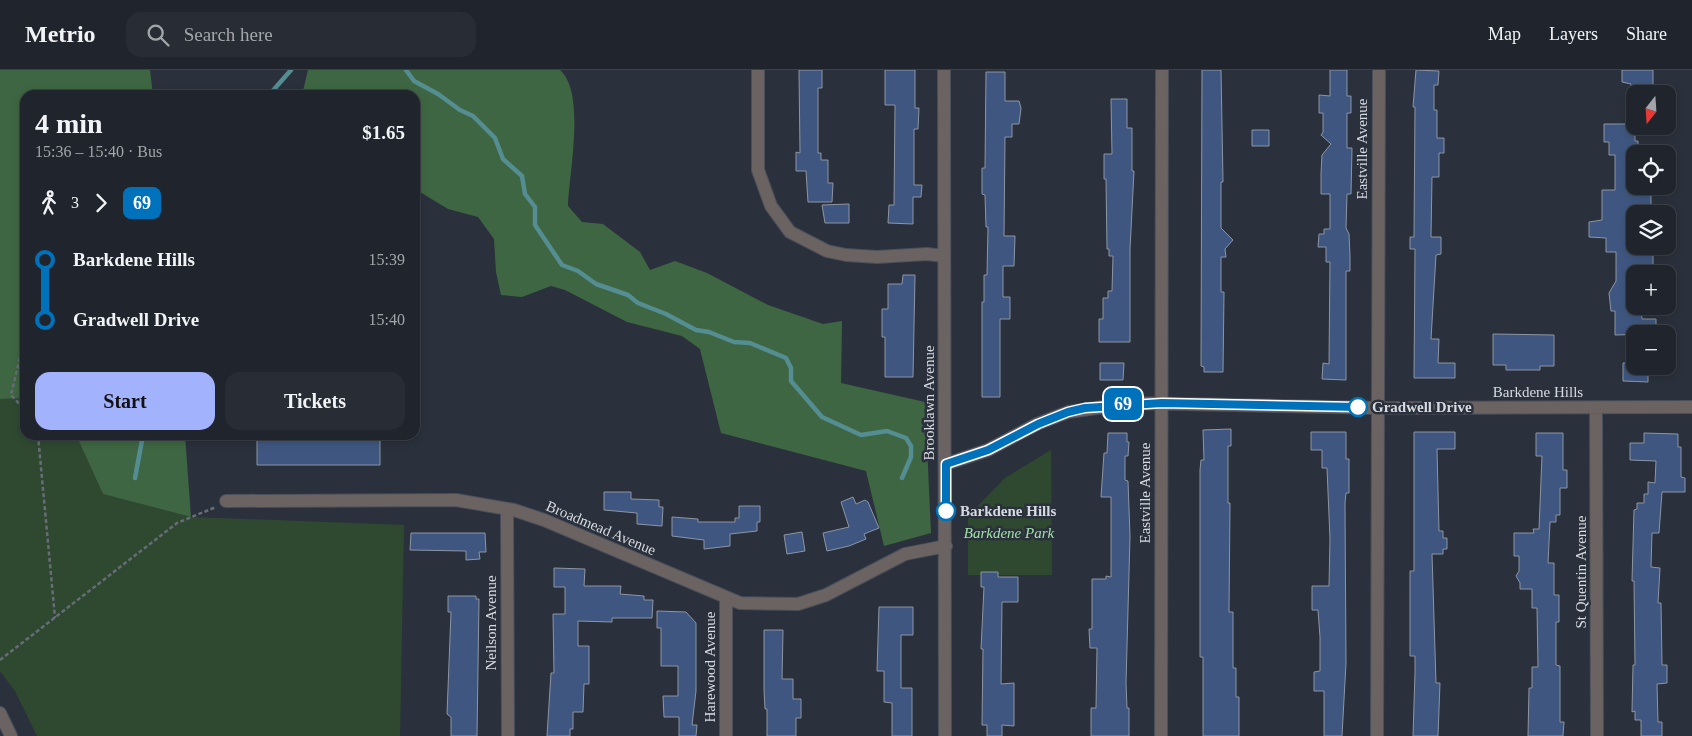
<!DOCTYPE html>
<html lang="en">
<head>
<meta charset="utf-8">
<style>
	:root { --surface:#20252d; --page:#282d35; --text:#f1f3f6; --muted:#a2a5aa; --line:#3d4249; --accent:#a2b2fd }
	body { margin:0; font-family:Georgia,serif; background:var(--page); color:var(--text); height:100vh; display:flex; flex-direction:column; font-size:19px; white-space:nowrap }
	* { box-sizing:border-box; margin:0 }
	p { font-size:16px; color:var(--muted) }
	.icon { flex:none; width:28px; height:28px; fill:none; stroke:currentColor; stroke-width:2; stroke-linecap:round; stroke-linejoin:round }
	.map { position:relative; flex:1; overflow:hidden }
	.side { position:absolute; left:20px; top:20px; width:400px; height:350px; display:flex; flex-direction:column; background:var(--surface); border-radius:15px; box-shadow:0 2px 8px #0003,0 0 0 1px var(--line) }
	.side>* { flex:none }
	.badge { padding:0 10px; border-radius:8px; font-size:18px; line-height:32px }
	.needle { width:32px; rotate:197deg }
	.buttons { position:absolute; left:1626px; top:15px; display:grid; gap:10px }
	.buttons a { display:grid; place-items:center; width:50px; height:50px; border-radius:10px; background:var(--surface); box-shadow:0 2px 8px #0003,0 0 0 1px var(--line); font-size:25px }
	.map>.badge { position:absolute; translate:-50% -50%; box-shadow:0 0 0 2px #fff }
	.legs { display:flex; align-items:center; gap:8px; height:55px; padding:0 15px; font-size:16px }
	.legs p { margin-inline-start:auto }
	.summary { display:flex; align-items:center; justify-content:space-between; height:85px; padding:0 15px }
	h1 { font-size:28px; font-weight:700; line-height:38px }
	.action { display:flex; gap:10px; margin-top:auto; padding:10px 15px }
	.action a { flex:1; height:58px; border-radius:15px; background:var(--accent); color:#111; font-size:20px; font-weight:700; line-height:58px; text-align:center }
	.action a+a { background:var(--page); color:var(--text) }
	ul { padding:0 15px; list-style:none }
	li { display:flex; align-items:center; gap:18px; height:60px; font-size:19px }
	li i { display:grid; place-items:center; width:8px; height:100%; margin:0 6px; background:currentColor }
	li i::after { content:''; width:12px; height:12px; margin:-6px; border:4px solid; border-radius:50%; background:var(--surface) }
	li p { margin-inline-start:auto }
	li:first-child i { background:linear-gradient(#0000 50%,currentColor 0) }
	li:last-child i { background:linear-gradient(currentColor 50%,#0000 0) }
	header { display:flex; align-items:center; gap:30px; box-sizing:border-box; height:70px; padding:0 25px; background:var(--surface); border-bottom:1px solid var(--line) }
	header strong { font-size:24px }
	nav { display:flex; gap:28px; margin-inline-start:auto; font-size:18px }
	.search { width:350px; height:45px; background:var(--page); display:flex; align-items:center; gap:12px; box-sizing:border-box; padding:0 18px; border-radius:15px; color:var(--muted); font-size:19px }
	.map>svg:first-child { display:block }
	.green { fill:#2f4931 }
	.forest { fill:#3f6642 }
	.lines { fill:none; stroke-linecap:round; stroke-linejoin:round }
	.stream { stroke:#548d92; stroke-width:4.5 }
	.building { fill:#3f5780; stroke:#8d95a3 }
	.street-casing { stroke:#4a4f5a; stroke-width:14 }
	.path { stroke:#676d76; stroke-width:2.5; stroke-dasharray:4 2.5; stroke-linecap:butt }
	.street { stroke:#6a6361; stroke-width:12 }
	.line-1-casing { stroke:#fff; stroke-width:11 }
	.line-1 { stroke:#0072bc; stroke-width:8 }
	.stop-1-dot { fill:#fff; stroke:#0072bc; stroke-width:2.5 }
	.labels { text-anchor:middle; stroke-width:5; stroke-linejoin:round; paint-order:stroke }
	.street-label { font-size:15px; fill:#d6dae1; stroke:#2b313c }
	.stop-label { font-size:15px; font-weight:bold; fill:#d6dae1; stroke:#2b313c; text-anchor:start }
	.park-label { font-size:15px; font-style:italic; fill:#a2e1a6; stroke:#2b313c }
</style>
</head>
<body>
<header>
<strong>Metrio</strong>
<div class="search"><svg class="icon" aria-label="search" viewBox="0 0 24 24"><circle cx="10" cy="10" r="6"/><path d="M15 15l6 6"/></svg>Search here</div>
<nav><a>Map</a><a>Layers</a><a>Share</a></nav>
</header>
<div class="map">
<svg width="1692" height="666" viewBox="0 0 1692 666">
	<rect width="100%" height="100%" fill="#2b313c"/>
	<path class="green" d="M 25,328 L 25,365 L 76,365 L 103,424 L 191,447 L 404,455 L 400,666 L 37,666 L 15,621 L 0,601 L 0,329 Z
		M 1051,380 L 1052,505 L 968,505 L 968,446 L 1005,408 Z"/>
	<path class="forest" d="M 0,0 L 150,0 L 153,25 L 25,25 L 25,328 L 0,329 Z
		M 308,0 L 560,0 C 586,23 569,103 568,136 L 582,152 L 603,154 L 640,182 L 650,200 L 675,191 L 707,203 L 768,235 L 823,254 L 842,251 L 841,313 L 925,332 L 931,463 L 884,476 L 866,401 L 721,363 L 700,279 L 682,266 L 627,252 L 565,220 L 551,216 L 522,227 L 501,225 L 496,202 L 494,169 L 478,147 L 448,139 L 415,119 L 415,25 L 302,25 Z
		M 76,365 L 185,365 L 191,447 L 103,424 Z"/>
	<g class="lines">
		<path class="stream" d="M 406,0 L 414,11 L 438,24 L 460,40 L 473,46 L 495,68 L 503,89 L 522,106 L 525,124 L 535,137 L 535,155 L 562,195 L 578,201 L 596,214 L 628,225 L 638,233 L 666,244 L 696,260 L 709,262 L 734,272 L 750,273 L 786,288 L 791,298 L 791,311 L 822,347 L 861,365 L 887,361 L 906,368 L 911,376 L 911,387 L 902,408
			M 269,25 L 291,0
			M 135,408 L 143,365"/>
	</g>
	<path class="building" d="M 799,0 L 822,0 L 822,18 L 818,18 L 818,83 L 821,83 L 821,90 L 828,90 L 828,113 L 833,113 L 832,132 L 808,132 L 806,101 L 796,101 L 796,82 L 800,83 Z
		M 885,0 L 915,0 L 915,38 L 919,38 L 918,59 L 914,59 L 914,115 L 922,115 L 921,127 L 913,127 L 913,154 L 888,153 L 889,135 L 894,135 L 895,35 L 885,35 Z
		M 1202,0 L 1221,0 L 1223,112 L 1221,112 L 1221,158 L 1233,170 L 1225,179 L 1226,187 L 1221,187 L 1221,222 L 1224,222 L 1223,302 L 1204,302 L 1204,297 L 1201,296 Z
		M 1330,0 L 1347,0 L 1347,26 L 1351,26 L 1351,43 L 1347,43 L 1347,78 L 1352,78 L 1351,124 L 1347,124 L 1346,158 L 1349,164 L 1350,186 L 1350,201 L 1346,201 L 1346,310 L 1322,309 L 1323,293 L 1329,294 L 1330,192 L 1326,192 L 1326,177 L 1318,177 L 1319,164 L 1324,164 L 1324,159 L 1330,159 L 1330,124 L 1321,124 L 1321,104 L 1322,85 L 1331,74 L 1321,65 L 1323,62 L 1323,43 L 1319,43 L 1319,25 L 1330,26 Z
		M 1416,0 L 1439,1 L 1438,15 L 1434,15 L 1434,40 L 1437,40 L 1437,68 L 1444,68 L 1444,83 L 1439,83 L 1439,107 L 1432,107 L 1431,167 L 1441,167 L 1441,184 L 1436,185 L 1431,269 L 1439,269 L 1438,293 L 1455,293 L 1455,308 L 1414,308 L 1415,179 L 1410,179 L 1410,167 L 1414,167 L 1415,37 L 1413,37 Z
		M 1622,0 L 1653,0 L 1653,20 L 1631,20 L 1631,14 L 1622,12 Z
		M 986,2 L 1005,2 L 1005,31 L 1019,31 L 1021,38 L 1019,54 L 1012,54 L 1012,67 L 1005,67 L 1004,166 L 1015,166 L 1014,196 L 1003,196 L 1003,227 L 1010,227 L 1010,249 L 1000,249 L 1000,327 L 982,327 L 982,232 L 984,232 L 984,205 L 987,205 L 988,157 L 986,157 L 985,125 L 982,124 L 982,98 L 985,98 Z
		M 1111,29 L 1127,29 L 1127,58 L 1132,58 L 1132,101 L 1134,101 L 1130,179 L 1130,272 L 1099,272 L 1099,249 L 1103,249 L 1103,228 L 1108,228 L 1108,221 L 1112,221 L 1113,186 L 1109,186 L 1109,179 L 1107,179 L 1106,109 L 1104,109 L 1104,84 L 1112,84 Z
		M 1604,54 L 1635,54 L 1635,71 L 1638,71 L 1638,84 L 1635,84 L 1635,120 L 1651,120 L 1651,144 L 1635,144 L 1635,176 L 1652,176 L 1653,185 L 1653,204 L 1635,204 L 1635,236 L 1641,236 L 1642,249 L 1656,249 L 1656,264 L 1615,265 L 1615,241 L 1611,241 L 1609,223 L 1616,211 L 1616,182 L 1606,182 L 1606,168 L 1589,167 L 1589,152 L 1602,150 L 1602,120 L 1615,120 L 1615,85 L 1609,85 L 1609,72 L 1604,72 Z
		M 1252,60 L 1269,60 L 1269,76 L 1252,76 Z
		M 849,134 L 849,153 L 825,153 L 822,135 Z
		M 903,205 L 915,205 L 913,307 L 885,307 L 885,267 L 882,267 L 882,239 L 888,239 L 888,214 L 902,214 Z
		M 1493,264 L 1554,265 L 1554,296 L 1540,296 L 1540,300 L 1506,300 L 1506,295 L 1493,295 Z
		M 1100,293 L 1124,293 L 1123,310 L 1100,310 Z
		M 1623,293 L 1635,293 L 1635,296 L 1648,296 L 1648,312 L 1623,311 Z
		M 1231,359 L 1231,376 L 1228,376 L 1228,433 L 1230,433 L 1229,542 L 1233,542 L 1233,598 L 1236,598 L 1236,627 L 1239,627 L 1239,666 L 1203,666 L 1203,587 L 1200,587 L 1200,400 L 1201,390 L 1204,390 L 1203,360 Z
		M 1311,362 L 1346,362 L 1346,389 L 1349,389 L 1349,423 L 1346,423 L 1345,433 L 1346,593 L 1342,666 L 1324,666 L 1324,621 L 1314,621 L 1314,602 L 1320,601 L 1320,567 L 1318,540 L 1312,540 L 1312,516 L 1329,516 L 1330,469 L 1327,398 L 1322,398 L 1322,380 L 1311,380 Z
		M 1414,362 L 1455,362 L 1455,379 L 1437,379 L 1439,461 L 1443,461 L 1443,468 L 1447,468 L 1447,479 L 1443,479 L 1443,484 L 1432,484 L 1436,613 L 1440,613 L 1438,666 L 1413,666 L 1415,602 L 1415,586 L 1410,586 L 1410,501 L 1414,501 Z
		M 1108,363 L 1127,363 L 1127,372 L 1129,372 L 1128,386 L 1125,386 L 1125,410 L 1128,411 L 1130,466 L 1126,613 L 1127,638 L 1129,638 L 1129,666 L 1091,666 L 1091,638 L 1096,638 L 1097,578 L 1090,578 L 1089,559 L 1092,559 L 1092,509 L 1106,509 L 1106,506 L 1111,507 L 1111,427 L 1101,427 L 1104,383 L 1107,383 Z
		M 1536,363 L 1563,363 L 1563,400 L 1567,400 L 1567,418 L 1560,418 L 1560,445 L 1556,445 L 1556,452 L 1550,452 L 1548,493 L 1554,493 L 1554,525 L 1559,525 L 1559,552 L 1556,552 L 1556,595 L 1560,596 L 1560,652 L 1564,652 L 1563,666 L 1528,666 L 1529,618 L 1532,618 L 1532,597 L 1538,597 L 1537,538 L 1532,538 L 1532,519 L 1520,519 L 1520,513 L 1516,506 L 1519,501 L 1519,486 L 1514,486 L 1514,463 L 1534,463 L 1533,459 L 1539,459 L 1542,386 L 1536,386 Z
		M 1644,363 L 1678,364 L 1678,377 L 1681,377 L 1681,407 L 1685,408 L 1685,422 L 1662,422 L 1659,463 L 1652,463 L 1651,497 L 1660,498 L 1658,533 L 1661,533 L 1662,595 L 1667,595 L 1667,613 L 1657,614 L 1658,652 L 1662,652 L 1662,666 L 1641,666 L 1641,650 L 1635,650 L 1635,641 L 1632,642 L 1633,595 L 1635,595 L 1634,511 L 1632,511 L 1634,440 L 1637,439 L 1637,433 L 1644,433 L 1644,424 L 1648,424 L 1648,412 L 1655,413 L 1656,391 L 1630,390 L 1630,373 L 1644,373 Z
		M 355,366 L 380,366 L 380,395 L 257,395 L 257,367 Z
		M 604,422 L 631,422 L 631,429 L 659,430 L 659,437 L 663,437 L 662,456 L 637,454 L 637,443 L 604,440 Z
		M 853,427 L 856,434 L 865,430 L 868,432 L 879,458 L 864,464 L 866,469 L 849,476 L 827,481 L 823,463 L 849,457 L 841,432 Z
		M 739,436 L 760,436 L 760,452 L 757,452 L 757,461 L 730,464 L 730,476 L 704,479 L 704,470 L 672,466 L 672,447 L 698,449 L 698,452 L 735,452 L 735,448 L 739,448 Z
		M 802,462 L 805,481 L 787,484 L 784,465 Z
		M 411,463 L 485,463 L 486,482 L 479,482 L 480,489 L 466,490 L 466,481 L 410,480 Z
		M 554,498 L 585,499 L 584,516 L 621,516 L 620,524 L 644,526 L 644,530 L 653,530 L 652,548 L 612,548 L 612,552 L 578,551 L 578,576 L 589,576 L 589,614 L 584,614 L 583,642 L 573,642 L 573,659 L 570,659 L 570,666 L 547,666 L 551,603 L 554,603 L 553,544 L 565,544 L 565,517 L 554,517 Z
		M 981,502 L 998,502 L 998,507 L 1018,507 L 1018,532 L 1002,532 L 1001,614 L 1014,613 L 1014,656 L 1002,655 L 1002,666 L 987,666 L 987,655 L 982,655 L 983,579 L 981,579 L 984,517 L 981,517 Z
		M 448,526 L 476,526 L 476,529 L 479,529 L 477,666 L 451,666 L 451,647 L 447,644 L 451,542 L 448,542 Z
		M 879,537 L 913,537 L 913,565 L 901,565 L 901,618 L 912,618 L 912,666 L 892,666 L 892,633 L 884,632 L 884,601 L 877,601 Z
		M 657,541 L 686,542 L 696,553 L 696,621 L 692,655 L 697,655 L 696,666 L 679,666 L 679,647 L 664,647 L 663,626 L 678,626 L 678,596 L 661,596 L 661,558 L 657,558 Z
		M 764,560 L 783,560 L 782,609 L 793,609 L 793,629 L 801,629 L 801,648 L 796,648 L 796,666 L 767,666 L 767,639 L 765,639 L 764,620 Z"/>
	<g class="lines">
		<g class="street-casing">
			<path id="street" d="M 758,0 L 758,100 L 771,136 L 790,162 L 827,181 L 846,185 L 877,187 L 927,184 L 944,186
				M 944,0 L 945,666
				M 1596,339 L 1597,666
				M 946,394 L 988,380 L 1037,354 L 1068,342 L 1132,333 L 1378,338 L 1692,337
				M 226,431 L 456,430 L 514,440 L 544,450 L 740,533 L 798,534 L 826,525 L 905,484 L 946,476
				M 507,441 L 508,666
				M 726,528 L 726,666
				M 0,643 L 11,666
				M 1161,666 L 1162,0
				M 1377,666 L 1379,0"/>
		</g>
		<path class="path" d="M 25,217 C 22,227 25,233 25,244 C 25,271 17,299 11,325 L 25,340
			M 38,365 L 55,548
			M 0,590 L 177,453 L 216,437"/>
		<use href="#street" class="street"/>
	</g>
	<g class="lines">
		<g class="line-1-casing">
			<path id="line-1" d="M 946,441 L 946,394 L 988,380 L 1038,354 L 1068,342 L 1085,338 L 1162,333 L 1358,337"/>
		</g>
		<use href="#line-1" class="line-1"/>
	</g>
	<g class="stop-1-dot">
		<circle cx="1358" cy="337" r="9"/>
		<circle cx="946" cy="441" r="9"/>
	</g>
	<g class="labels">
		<g class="street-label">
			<text transform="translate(1362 79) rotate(-90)" y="5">Eastville Avenue</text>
			<text x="1538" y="327">Barkdene Hills</text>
			<text transform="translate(929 333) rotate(-90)" y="5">Brooklawn Avenue</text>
			<text transform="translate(1145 423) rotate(-90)" y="5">Eastville Avenue</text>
			<text transform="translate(601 458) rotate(23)" y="5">Broadmead Avenue</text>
			<text transform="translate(1581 502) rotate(-90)" y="5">St Quentin Avenue</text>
			<text transform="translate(491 553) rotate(-90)" y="5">Neilson Avenue</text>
			<text transform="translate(710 597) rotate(-90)" y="5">Harewood Avenue</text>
		</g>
		<g class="stop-label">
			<text x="1372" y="342">Gradwell Drive</text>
			<text x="960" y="446">Barkdene Hills</text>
		</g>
		<g class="park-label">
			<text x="1009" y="468">Barkdene Park</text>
		</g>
	</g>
</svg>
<div class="buttons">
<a><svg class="needle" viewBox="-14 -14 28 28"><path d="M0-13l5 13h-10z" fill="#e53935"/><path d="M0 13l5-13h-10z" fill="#a2a5aa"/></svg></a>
<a><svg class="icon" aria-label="locate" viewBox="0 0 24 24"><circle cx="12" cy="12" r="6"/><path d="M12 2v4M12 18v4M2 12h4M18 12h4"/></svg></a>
<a><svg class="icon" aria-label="layers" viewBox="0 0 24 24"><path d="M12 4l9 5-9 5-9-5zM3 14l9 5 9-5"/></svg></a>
<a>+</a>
<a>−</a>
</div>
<b class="badge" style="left:1123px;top:334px;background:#0072bc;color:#fff">69</b>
<section class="side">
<div class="summary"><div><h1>4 min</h1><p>15:36 – 15:40 · Bus</p></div><b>$1.65</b></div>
<div class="legs"><svg class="icon" aria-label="walk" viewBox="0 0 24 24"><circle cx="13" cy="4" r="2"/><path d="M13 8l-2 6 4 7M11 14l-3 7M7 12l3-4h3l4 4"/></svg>3<svg class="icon" aria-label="forward" viewBox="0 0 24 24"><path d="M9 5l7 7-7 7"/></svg><b class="badge" style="background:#0072bc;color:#fff">69</b></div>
<ul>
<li><i style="color:#0072bc"></i><b>Barkdene Hills</b><p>15:39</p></li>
<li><i style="color:#0072bc"></i><b>Gradwell Drive</b><p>15:40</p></li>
</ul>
<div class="action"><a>Start</a><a>Tickets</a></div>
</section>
</div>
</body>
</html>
